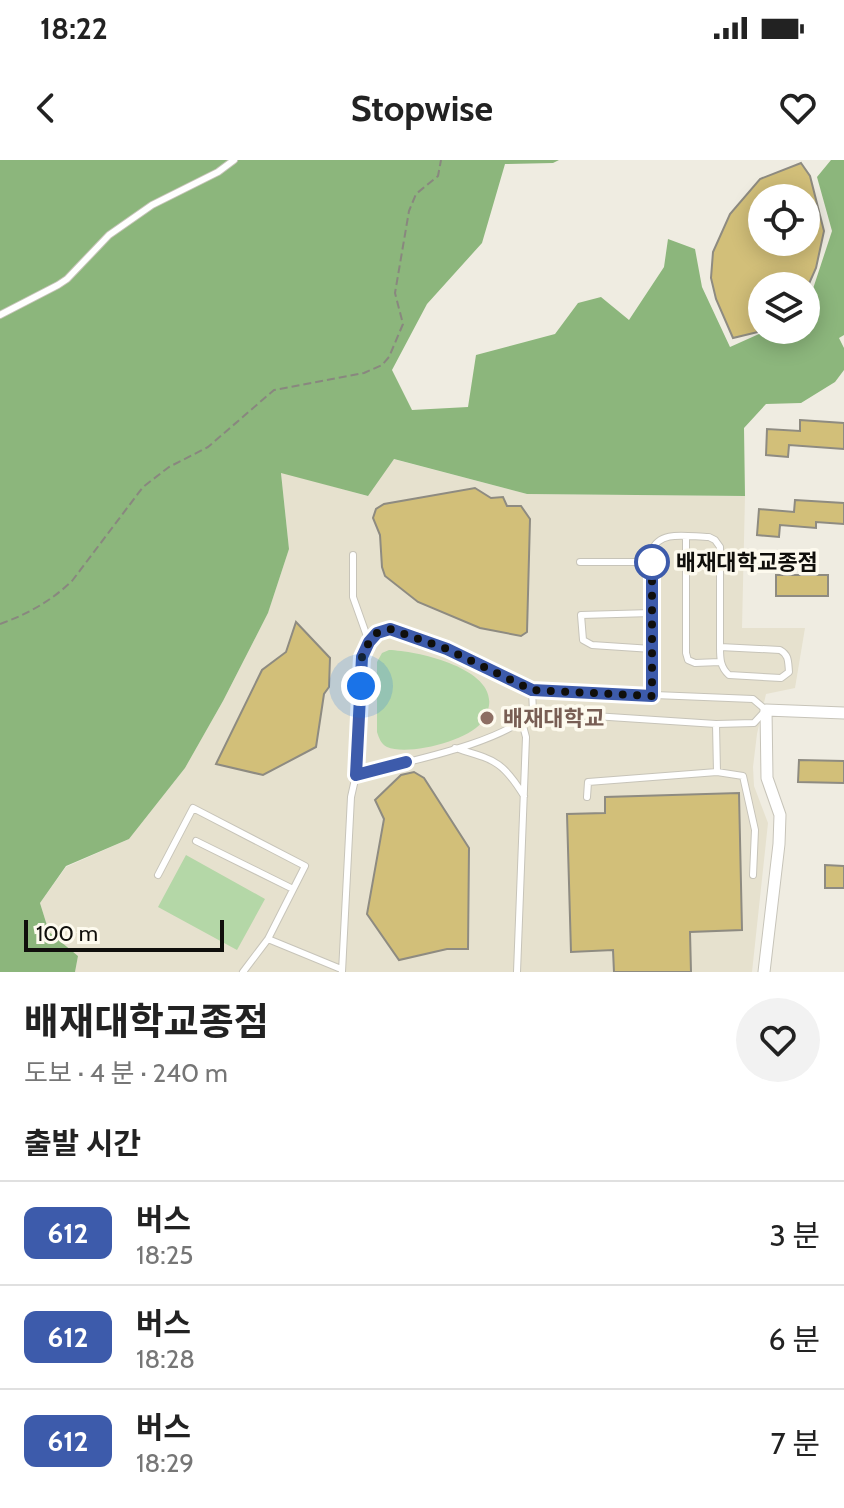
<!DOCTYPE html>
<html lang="ko">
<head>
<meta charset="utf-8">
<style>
	:root { --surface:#fff; --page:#f2f2f2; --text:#222; --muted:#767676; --line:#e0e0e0 }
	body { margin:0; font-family:Cabin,"Noto Sans KR",sans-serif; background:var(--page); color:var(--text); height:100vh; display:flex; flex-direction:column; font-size:30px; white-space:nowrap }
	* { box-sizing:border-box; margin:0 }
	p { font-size:26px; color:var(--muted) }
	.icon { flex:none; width:44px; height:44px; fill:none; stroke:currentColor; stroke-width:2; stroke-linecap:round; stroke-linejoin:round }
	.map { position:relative; height:812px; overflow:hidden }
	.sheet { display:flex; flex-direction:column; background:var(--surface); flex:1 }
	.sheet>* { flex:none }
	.badge { padding:0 16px; border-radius:12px; font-size:28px; line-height:52px }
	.fabs { position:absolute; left:748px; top:24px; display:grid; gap:16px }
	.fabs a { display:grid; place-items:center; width:72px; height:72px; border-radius:50%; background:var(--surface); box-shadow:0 4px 20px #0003; font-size:40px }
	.scale { position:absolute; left:24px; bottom:20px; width:200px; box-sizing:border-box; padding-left:8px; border:4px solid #100f0c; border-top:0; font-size:22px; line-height:28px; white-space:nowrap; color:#100f0c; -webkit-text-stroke:6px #fdfaee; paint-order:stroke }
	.you { position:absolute; width:40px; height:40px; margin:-20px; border:6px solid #fff; border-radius:50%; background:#1a73e8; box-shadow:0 0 0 12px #1a73e833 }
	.map>.badge { position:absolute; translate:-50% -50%; box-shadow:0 0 0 4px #fff }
	h2 { padding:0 24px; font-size:30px; line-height:72px }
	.round { display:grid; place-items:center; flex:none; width:84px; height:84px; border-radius:42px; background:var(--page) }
	.overview { display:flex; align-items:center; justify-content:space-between; height:136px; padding:0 24px }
	h1 { font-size:38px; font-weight:700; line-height:60px }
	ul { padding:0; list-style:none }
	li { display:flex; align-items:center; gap:24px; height:104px; padding:0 24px; border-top:2px solid var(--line) }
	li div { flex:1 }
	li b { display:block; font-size:30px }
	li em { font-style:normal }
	li .badge { min-width:88px; font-weight:700; text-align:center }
	.status { display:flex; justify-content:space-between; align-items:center; height:56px; padding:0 40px; background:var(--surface); direction:ltr }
	.status svg { height:22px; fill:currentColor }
	header { display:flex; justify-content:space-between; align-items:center; height:104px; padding:0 24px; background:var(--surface); font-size:36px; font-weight:700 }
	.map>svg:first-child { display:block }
	.built { fill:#e6e1ce }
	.green { fill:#b4d7a7 }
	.forest { fill:#8cb67c }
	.building { fill:#d2bf79; stroke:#8e8b81; stroke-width:2; fill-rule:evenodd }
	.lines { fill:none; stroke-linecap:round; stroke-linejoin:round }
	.service-casing { stroke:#c7c4b9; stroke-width:8 }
	.minor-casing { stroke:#c7c4b9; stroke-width:13 }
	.path { stroke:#89877f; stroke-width:2; stroke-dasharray:8 4; stroke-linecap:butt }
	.service { stroke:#fff; stroke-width:6 }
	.minor { stroke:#fff; stroke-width:11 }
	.line-casing { stroke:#fff; stroke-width:18 }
	.line { stroke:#3d5bab; stroke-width:12 }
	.walk { stroke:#100f0c; stroke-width:8; stroke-dasharray:0 14.4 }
	.stop-dot { fill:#fff; stroke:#3d5bab; stroke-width:4 }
	.education-dot { fill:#8d6e63; stroke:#fdfaee; stroke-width:3 }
	.labels { text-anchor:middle; stroke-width:7; stroke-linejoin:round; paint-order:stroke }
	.stop-label { font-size:22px; font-weight:bold; fill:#100f0c; stroke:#fdfaee; text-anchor:start }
	.education-label { font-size:22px; font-weight:bold; fill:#785e54; stroke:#fdfaee; text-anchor:start }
</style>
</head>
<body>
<div class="status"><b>18:22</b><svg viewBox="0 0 49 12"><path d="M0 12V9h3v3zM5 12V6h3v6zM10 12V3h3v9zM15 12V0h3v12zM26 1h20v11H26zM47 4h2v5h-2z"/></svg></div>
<header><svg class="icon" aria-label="back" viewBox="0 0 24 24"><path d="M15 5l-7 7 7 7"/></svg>Stopwise<svg class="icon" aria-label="heart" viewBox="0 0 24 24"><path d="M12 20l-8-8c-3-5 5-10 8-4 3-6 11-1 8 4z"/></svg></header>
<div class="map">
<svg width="844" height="812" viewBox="0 0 844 812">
	<rect width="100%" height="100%" fill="#efece1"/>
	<path class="built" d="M 393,299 L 527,334 L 745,336 L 742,468 L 805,468 L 795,528 L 766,534 L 757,574 L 753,607 L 754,626 L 768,663 L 752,812 L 75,812 L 78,796 L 49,772 L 40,743 L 66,707 L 129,679 L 185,608 L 223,541 L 268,453 L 289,389 L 281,312 L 367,336 Z"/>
	<path class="green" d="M 389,490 C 421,491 518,513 481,563 C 467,581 408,596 387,587 C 381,584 379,578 377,572 L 377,502 L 382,493 Z
		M 186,695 L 265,739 L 237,790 L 158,747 Z"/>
	<path class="forest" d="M 0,0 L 559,0 L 553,3 L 505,4 L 482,83 L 427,144 L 392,210 L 412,250 L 468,247 L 476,195 L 555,174 L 578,143 L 601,137 L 629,160 L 664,107 L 668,79 L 695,89 L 702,127 L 730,187 L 768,170 L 806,170 L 806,150 L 832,71 L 817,17 L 831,0 L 844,0 L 844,175 L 839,178 L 844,188 L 844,210 L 835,222 L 801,243 L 766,244 L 744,268 L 745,336 L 527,334 L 394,299 L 368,336 L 281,313 L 289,389 L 268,453 L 223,541 L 185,608 L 129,679 L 66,706 L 40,743 L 49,772 L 78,796 L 75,812 L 0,812 Z"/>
	<path class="building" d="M 801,3 L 810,16 L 824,71 L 816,108 L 808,126 L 762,126 L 762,171 L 733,178 L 716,139 L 711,118 L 713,92 L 730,54 L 760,19 ZM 762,38 L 806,38 L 806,82 L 762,82 Z
		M 800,260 L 844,263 L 844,289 L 789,285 L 788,297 L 766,295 L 767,269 L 800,271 Z
		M 475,328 L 491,338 L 503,337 L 507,346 L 521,346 L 530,359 L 527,472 L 521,476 L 480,468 L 418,442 L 385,416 L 382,407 L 380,375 L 373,358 L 376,349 L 384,344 Z
		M 795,340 L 844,343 L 844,364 L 816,362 L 816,368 L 780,365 L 779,377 L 757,375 L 759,349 L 794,352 Z
		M 776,415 L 828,415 L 828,436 L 776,436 Z
		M 296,462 L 330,498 L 329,527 L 324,534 L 316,587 L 263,615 L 216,604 L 262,510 L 286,492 Z
		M 799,600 L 844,601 L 844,623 L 798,622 Z
		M 414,612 L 424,618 L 469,688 L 468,789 L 447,789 L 399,800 L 367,754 L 384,659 L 375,640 L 401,615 Z
		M 739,633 L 742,770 L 690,772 L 691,812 L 614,812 L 613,790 L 571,792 L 567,654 L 605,653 L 605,637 Z
		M 825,705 L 844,706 L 844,728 L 825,728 Z"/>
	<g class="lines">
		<g class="service-casing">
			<path id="service" d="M 0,155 L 58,125 L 67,119 L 109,75 L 152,45 L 218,12 L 234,0
				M 686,377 L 686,493 L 688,500 L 695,503 L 720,502
				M 353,395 L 353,437 L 369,482
				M 580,402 L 652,402
				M 652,453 L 581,455 L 583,480 L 592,485 L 652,489
				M 652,536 L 652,391 C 659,369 689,377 709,377 L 715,380 L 720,387 L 720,487 C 720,498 720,507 729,515 L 781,518 L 789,512 C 788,501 789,495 780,490 L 720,487
				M 716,564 L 717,612
				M 455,588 C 494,600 502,600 524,636
				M 356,615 C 403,602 499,585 533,552 L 532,530
				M 587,637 L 588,622 L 717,612 L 743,616 L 755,670 L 753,715
				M 196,681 L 293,729
				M 158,715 L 193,648 L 305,706 L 268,779 L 243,812
				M 268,779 L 341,809
				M 342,812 L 351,637 L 356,615 L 362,497 L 369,482 L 377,473 L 390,469 L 447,489 L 532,530 L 753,539 L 766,550 L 754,563 L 716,564 L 533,552
				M 517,812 L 526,577 L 522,562"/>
		</g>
		<g class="minor-casing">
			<path id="minor" d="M 764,812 L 779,684 L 780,655 L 767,618 L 766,550 L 844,553"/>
		</g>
		<path class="path" d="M 0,464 C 28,454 51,441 72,421 L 143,327 L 169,307 L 208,287 L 274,230 L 364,213 L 382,205 L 389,197 L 403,164 L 395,133 L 409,51 L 416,34 L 438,16 L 441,0"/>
		<use href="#service" class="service"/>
		<use href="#minor" class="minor"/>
	</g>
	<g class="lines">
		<g class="line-casing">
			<path id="line" d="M 406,602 L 356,615 L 362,497 L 369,482 L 377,473 L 390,469 L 447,489 L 532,530 L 652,536 L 652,402"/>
		</g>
		<use href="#line" class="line"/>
		<path class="walk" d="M 361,526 L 362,497 L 369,482 L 377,473 L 390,469 L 447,489 L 532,530 L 652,536 L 652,402"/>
	</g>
	<circle class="stop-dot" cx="652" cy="402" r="16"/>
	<circle class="education-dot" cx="487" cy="558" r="8"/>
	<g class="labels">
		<g class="stop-label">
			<text x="676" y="410">배재대학교종점</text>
		</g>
		<g class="education-label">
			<text x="503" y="566">배재대학교</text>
		</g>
	</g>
</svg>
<div class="fabs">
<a><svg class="icon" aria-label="locate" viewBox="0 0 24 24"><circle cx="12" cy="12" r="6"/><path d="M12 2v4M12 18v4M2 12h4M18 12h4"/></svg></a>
<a><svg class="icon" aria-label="layers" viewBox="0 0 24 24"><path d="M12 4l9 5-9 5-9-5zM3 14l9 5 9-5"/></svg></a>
</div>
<div class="scale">100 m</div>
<div class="you" style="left:361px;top:526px"></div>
</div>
<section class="sheet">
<div class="overview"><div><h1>배재대학교종점</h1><p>도보 · 4 분 · 240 m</p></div><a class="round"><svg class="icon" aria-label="heart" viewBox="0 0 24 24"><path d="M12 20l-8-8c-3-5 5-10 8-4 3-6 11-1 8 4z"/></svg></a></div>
<h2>출발 시간</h2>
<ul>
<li><span class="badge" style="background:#3d5bab;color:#fff">612</span><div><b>버스</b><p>18:25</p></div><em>3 분</em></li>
<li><span class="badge" style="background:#3d5bab;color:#fff">612</span><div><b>버스</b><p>18:28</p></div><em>6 분</em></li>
<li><span class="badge" style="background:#3d5bab;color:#fff">612</span><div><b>버스</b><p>18:29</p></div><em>7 분</em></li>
</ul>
</section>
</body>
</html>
